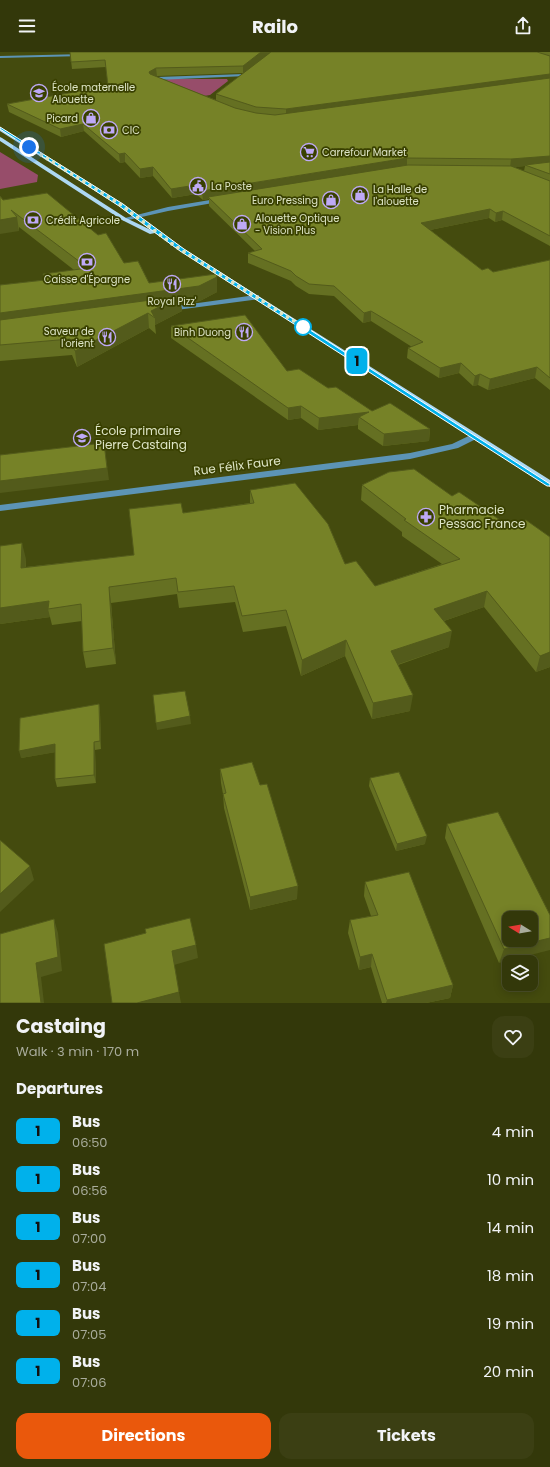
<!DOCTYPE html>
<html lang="en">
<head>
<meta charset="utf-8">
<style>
	:root { --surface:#33380a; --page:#3b3f13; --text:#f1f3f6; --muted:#a9ac9c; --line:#4e522b; --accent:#ea580c }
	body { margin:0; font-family:Poppins,sans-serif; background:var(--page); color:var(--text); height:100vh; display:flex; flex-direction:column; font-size:15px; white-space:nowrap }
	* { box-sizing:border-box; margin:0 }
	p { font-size:13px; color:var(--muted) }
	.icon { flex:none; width:22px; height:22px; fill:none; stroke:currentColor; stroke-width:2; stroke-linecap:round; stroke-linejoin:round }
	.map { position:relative; height:951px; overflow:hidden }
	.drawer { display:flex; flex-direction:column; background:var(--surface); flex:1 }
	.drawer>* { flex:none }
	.badge { padding:0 8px; border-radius:6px; font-size:14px; line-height:26px }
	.needle { width:26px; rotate:281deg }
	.buttons { position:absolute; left:502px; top:859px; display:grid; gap:8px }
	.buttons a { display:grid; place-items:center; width:36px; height:36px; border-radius:8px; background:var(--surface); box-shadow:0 2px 10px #0003,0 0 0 1px var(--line); font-size:20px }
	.you { position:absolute; width:20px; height:20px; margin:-10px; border:3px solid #fff; border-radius:50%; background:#1a73e8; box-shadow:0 0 0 6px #1a73e833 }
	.map>.badge { position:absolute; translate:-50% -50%; box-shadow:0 0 0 2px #fff }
	h2 { padding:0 16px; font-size:15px; line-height:36px }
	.round { display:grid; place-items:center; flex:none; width:42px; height:42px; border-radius:12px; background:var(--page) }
	.head { display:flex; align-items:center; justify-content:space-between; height:68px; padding:0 16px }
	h1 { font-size:19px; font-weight:700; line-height:30px }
	.button { display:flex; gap:8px; margin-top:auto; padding:8px 16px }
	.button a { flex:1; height:46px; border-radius:12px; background:var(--accent); color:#fff; font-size:16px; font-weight:700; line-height:46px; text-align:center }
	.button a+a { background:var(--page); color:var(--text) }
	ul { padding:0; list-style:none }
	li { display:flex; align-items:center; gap:12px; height:48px; padding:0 16px }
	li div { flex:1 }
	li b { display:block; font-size:15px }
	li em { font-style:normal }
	li .badge { min-width:44px; font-weight:700; text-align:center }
	header { display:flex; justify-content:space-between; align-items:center; height:52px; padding:0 16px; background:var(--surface); font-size:18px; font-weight:700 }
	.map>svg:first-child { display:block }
	.green { fill:#974d6a }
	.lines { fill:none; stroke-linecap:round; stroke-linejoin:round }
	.minor { fill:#5c94b6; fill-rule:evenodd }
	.major { fill:#add8f3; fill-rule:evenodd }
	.wall { fill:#657022; fill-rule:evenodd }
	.shaded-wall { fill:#535b1b }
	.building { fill:#768227; stroke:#535b1b; fill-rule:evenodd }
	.line { fill:#00b1eb; stroke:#fff }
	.walk { stroke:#dde4c5; stroke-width:4; stroke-dasharray:0 7.2 }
	.stop-dot { fill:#fff; stroke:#00b1eb; stroke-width:2 }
	.labels { text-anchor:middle; stroke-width:3.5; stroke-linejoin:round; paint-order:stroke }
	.far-poi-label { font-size:10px; fill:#dde4c5; stroke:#394000; text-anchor:start }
	.poi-label { font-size:12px; fill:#dde4c5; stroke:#394000; text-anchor:start }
	.street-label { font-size:12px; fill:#dde4c5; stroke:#394000 }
</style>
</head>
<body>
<header><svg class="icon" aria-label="menu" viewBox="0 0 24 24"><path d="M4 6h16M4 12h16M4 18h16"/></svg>Railo<svg class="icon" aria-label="share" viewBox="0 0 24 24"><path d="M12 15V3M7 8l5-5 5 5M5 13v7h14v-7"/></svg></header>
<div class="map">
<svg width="550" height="951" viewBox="0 0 550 951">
	<rect width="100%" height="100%" fill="#444b0e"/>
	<path class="green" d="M 169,27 L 227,27 L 228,29 L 210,43 L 204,44 L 165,28 Z
		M 0,100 L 38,123 L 37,130 L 0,137 Z"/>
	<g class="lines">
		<path class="minor" d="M 85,2 L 84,4 L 0,6 L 0,4 Z
			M 244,22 L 246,24 L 157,28 L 162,29 L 160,31 L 151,28 L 157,25 Z
			M 222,146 L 225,148 L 224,149 L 168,159 L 124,169 L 121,167 L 168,155 Z
			M 256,243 L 259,243 L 259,247 L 169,259 L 165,257 L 169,255 Z
			M 475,381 L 479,384 L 478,386 L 458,396 L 410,407 L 0,459 L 0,453 L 410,401 L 452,392 Z"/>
		<path class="major" d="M 0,75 L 123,152 L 184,197 L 550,428 L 550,435 L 180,199 L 155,181 L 150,182 L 122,168 L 0,89 L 0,85 L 2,86 L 126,166 L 151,178 L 119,154 L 0,79 Z"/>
	</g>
	<path class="wall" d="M 70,0 L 270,0 L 243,21 L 157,24 L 155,24 L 216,48 L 216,42 L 271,0 L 550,0 L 550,194 L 502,168 L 495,170 L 489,166 L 430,178 L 482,218 L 493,220 L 550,208 L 550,338 L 535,326 L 488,338 L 478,333 L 473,334 L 459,321 L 439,326 L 407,306 L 408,296 L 412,295 L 371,269 L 363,271 L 334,244 L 309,242 L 296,234 L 291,229 L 248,211 L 248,201 L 255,199 L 209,154 L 209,147 L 203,148 L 196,142 L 172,146 L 153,124 L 140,126 L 125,110 L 120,111 L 84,79 L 61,85 L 9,60 L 7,52 L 108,34 L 106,15 L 72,17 ZM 525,114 L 524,119 L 514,115 Z
		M 3,148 L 124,211 L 149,231 L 217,240 L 200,249 L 181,252 L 182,259 L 155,273 L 156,282 L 149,276 L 77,315 L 72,303 L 0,309 L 0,233 L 44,228 L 43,222 L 74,218 L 19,175 L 19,179 Z
		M 171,274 L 287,319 L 328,336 L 372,359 L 430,377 L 429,389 L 383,394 L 358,377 L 358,373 L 318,378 L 301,366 L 288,368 L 171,286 Z
		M 389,420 L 550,615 L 536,620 L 484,555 L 444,569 L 449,595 L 398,613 L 410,659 L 372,667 L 345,604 L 301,624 L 286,574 L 243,580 L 235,550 L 179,556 L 177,542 L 111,551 L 116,612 L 86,616 L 83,600 L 82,569 L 52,573 L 50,565 L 0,572 L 26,507 L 26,515 L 134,503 L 183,461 L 250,451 L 250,438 L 345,512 L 375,534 L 442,512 L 402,484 L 402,480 L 361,448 L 362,433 Z
		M 99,652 L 100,660 L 101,697 L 95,698 L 96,731 L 57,735 L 55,727 L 55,700 L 21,706 Z
		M 220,717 L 297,847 L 250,858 L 224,756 L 223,742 L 221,731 Z
		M 370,726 L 425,792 L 396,799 L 369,734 Z
		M 447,772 L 550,863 L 499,911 L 445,786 Z
		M 365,830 L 453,933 L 450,946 L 426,951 L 382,951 L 371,915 L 359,918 L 348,881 L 350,868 L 371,864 L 364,844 Z"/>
	<path class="shaded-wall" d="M 261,0 L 270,0 L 243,21 L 243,14 Z
		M 156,16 L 157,24 L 150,28 L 149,20 Z
		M 550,22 L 550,29 L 286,64 L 286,57 Z
		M 83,72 L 84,79 L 61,85 L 60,77 Z
		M 125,101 L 125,110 L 120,111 L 119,102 Z
		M 550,104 L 550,112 L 525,113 L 525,114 L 510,116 L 511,107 Z
		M 407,106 L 407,115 L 208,145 L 209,147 L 203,148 L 202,139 Z
		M 153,115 L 153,124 L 140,126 L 140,117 Z
		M 196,133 L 196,142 L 172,146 L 171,137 Z
		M 490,157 L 489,166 L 420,180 L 421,171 Z
		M 503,159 L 502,168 L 495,170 L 496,161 Z
		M 17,165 L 19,179 L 0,182 L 0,168 Z
		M 217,225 L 217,240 L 200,249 L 181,252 L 182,259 L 155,273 L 155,266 L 151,259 L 0,276 L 0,261 Z
		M 371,259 L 371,269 L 363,271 L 364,261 Z
		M 148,261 L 149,276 L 77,315 L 75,299 Z
		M 461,311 L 459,321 L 439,326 L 440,316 Z
		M 537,315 L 535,326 L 488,338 L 490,327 Z
		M 480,322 L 478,333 L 473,334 L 475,324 Z
		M 301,354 L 301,366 L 288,368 L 288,356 Z
		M 369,360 L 359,365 L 358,373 L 318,378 L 319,366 Z
		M 430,377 L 429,389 L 383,394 L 384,382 Z
		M 104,391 L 109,428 L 0,441 L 0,429 Z
		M 22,491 L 26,507 L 25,532 L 21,516 Z
		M 109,535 L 111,551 L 116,612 L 113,596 Z
		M 487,539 L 484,555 L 432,573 L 434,557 Z
		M 49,549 L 48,557 L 50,565 L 0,572 L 0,556 Z
		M 452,579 L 449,595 L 390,615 L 391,599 Z
		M 346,588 L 345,604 L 301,624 L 302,608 Z
		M 550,600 L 550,615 L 536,620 L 540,604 Z
		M 413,643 L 410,659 L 372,667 L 373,651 Z
		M 99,652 L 100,660 L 101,697 L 100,689 Z
		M 190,664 L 191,672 L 157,678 L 156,671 Z
		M 94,690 L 95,698 L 96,731 L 94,723 Z
		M 55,692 L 57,700 L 21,706 L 19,699 Z
		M 427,784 L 425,792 L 396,799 L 397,792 Z
		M 30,814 L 34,828 L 0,860 L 0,842 Z
		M 298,834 L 297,847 L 250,858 L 250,845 Z
		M 54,867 L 58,881 L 62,919 L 41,925 L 44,951 L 41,951 L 36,911 Z
		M 550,886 L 550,898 L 499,911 L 504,897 Z
		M 196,893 L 198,906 L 174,913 L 172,899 Z
		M 372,902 L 371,915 L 359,918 L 360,905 Z
		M 453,933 L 450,946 L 426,951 L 386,951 L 387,948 Z
		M 179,940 L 181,951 L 137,951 Z"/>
	<path class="building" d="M 70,0 L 261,0 L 243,14 L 156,16 L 149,20 L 150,22 L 235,56 L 256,61 L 275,63 L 550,26 L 550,104 L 511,107 L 407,106 L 202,139 L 196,133 L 171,137 L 153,115 L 140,117 L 125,101 L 119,102 L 83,72 L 60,77 L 7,52 L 108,34 L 105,8 L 71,10 Z
		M 271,0 L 537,0 L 550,4 L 550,22 L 286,57 L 256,55 L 216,42 Z
		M 550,110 L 550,122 L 525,113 Z
		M 408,113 L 511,114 L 550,129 L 550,184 L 503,159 L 496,161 L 490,157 L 421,171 L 482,218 L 488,216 L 493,220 L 550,208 L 550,326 L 537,315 L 490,327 L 480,322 L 475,324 L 461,311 L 440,316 L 408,296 L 423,290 L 371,259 L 364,261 L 334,234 L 309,232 L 296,224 L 291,219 L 248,201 L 262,197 L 208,145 Z
		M 47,141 L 98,183 L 106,181 L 124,211 L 138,209 L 149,231 L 216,222 L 217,225 L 199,234 L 0,261 L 0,233 L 45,228 L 43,222 L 88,216 L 11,158 L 17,165 L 0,168 L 0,144 L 3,148 Z
		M 181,244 L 151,259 L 155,266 L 148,261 L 75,299 L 70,287 L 0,293 L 0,268 Z
		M 245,263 L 287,319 L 299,317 L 328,336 L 336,335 L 372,359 L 390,351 L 430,377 L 384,382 L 359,365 L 369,360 L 319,366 L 301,354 L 288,356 L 171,274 Z
		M 104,391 L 107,416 L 0,429 L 0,403 Z
		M 414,417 L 452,444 L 459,440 L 509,474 L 526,468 L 550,485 L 550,600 L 540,604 L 487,539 L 434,557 L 452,579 L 391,599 L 413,643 L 373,651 L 346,588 L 302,608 L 286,558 L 242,564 L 234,534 L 178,540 L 176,526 L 109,535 L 113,596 L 83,600 L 81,552 L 48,557 L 49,549 L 0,556 L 0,494 L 22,491 L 21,516 L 134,503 L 129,457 L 181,451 L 183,461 L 254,451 L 250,438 L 295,431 L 328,472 L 345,512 L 356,509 L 375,534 L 460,507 L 404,468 L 406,467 L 362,433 L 389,420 Z
		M 185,639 L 190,664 L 156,671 L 153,643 Z
		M 99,652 L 100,689 L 94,690 L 94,723 L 55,727 L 55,692 L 19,699 L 20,666 Z
		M 252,710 L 260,733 L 267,732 L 298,834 L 250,845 L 223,742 L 226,741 L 220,717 Z
		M 399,720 L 427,784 L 397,792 L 370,726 Z
		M 498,760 L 550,863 L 550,886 L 504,897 L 447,772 ZM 509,866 L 531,866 L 531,888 L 509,888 Z
		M 0,788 L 30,814 L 0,842 Z
		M 409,820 L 453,933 L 387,948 L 372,902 L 360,905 L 350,868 L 378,863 L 365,830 Z
		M 190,866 L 196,893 L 172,899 L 179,940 L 137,951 L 112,951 L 104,892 L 146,881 L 145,877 Z
		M 54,867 L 58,905 L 36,911 L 41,951 L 0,951 L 0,882 Z"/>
	<path class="line" d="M 0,75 L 123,152 L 184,197 L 550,432 L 550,434 L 547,434 L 180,199 L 119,154 L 0,77 Z"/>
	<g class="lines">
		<path class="walk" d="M 29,95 L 121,153 L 175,194 L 305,276 L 303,275"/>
	</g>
	<defs>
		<g id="school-ring" transform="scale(0.9)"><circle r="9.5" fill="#394000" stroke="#bea9f5" stroke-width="1.5"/><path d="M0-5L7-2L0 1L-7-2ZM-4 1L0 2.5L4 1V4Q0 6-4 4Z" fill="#bea9f5"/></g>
		<g id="shop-ring" transform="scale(0.9)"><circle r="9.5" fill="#394000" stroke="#bea9f5" stroke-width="1.5"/><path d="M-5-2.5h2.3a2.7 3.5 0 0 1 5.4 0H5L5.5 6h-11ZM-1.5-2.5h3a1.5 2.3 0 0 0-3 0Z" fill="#bea9f5"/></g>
		<g id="bank-ring" transform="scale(0.9)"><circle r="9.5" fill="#394000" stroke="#bea9f5" stroke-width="1.5"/><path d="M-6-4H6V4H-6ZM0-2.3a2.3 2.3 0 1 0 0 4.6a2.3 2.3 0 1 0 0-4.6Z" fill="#bea9f5"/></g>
		<g id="supermarket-ring" transform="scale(0.9)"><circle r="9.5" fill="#394000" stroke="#bea9f5" stroke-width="1.5"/><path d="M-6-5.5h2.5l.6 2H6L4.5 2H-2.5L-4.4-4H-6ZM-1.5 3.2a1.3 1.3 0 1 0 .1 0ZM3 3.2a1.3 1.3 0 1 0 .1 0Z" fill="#bea9f5"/></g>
		<g id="civic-ring" transform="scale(0.9)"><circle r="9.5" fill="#394000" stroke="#bea9f5" stroke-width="1.5"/><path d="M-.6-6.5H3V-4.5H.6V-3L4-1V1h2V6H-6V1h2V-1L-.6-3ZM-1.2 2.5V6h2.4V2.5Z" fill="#bea9f5"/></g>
		<g id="restaurant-ring" transform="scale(0.9)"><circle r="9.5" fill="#394000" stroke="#bea9f5" stroke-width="1.5"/><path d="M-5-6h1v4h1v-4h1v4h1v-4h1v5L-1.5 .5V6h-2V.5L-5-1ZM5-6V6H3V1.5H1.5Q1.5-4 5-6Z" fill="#bea9f5"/></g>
		<g id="pharmacy-ring" transform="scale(0.9)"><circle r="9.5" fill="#394000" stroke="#bea9f5" stroke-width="1.5"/><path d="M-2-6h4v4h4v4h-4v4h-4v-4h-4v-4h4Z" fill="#bea9f5"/></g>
	</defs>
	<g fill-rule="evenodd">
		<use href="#school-ring" x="39" y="41"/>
		<use href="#shop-ring" x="91" y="66"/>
		<use href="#bank-ring" x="109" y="78"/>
		<use href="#supermarket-ring" x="309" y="100"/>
		<use href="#civic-ring" x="198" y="134"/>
		<use href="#shop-ring" x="360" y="143"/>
		<use href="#shop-ring" x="331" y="148"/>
		<use href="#bank-ring" x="33" y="168"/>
		<use href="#shop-ring" x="242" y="172"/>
		<use href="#bank-ring" x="87" y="210"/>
		<use href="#restaurant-ring" x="172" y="232"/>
		<use href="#restaurant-ring" x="244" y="280"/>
		<use href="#restaurant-ring" x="107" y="285"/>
		<use href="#school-ring" x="82" y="386"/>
		<use href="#pharmacy-ring" x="426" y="465"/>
	</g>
	<circle class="stop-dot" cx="303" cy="275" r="8"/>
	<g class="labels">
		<g class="far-poi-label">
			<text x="52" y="39">École maternelle<tspan x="52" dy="12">Alouette</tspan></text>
			<text x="78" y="70" text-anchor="end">Picard</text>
			<text x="122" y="82">CIC</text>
			<text x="322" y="104">Carrefour Market</text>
			<text x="211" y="138">La Poste</text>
			<text x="373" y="141">La Halle de<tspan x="373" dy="12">l'alouette</tspan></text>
			<text x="318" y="152" text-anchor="end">Euro Pressing</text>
			<text x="255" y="170">Alouette Optique<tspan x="255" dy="12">- Vision Plus</tspan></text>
			<text x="46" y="172">Crédit Agricole</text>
			<text x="87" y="231" text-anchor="middle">Caisse d'Épargne</text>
			<text x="172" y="253" text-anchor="middle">Royal Pizz'</text>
			<text x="94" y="283" text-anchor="end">Saveur de<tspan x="94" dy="12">l'orient</tspan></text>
			<text x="231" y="284" text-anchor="end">Binh Duong</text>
		</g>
		<g class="poi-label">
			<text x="95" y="383">École primaire<tspan x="95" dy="14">Pierre Castaing</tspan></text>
			<text x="439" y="462">Pharmacie<tspan x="439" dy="14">Pessac France</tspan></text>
		</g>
		<g class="street-label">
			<text transform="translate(237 414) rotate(-7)" y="4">Rue Félix Faure</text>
		</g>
	</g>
</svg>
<div class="buttons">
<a><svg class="needle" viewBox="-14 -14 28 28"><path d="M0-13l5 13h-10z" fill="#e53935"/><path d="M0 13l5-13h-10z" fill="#a9ac9c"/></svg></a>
<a><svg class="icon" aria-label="layers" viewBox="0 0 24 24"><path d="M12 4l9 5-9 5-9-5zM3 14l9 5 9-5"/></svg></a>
</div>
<div class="you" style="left:29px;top:95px"></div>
<b class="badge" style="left:357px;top:309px;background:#00b1eb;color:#111">1</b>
</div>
<section class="drawer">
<div class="head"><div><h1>Castaing</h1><p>Walk · 3 min · 170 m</p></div><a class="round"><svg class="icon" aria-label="heart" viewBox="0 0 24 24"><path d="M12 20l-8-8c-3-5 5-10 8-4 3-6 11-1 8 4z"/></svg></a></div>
<h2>Departures</h2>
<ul>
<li><span class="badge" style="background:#00b1eb;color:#111">1</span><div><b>Bus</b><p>06:50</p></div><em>4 min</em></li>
<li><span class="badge" style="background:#00b1eb;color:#111">1</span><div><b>Bus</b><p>06:56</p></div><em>10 min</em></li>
<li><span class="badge" style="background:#00b1eb;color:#111">1</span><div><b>Bus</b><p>07:00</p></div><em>14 min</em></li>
<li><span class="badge" style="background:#00b1eb;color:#111">1</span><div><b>Bus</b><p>07:04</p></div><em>18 min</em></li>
<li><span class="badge" style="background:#00b1eb;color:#111">1</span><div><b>Bus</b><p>07:05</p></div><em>19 min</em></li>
<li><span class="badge" style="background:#00b1eb;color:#111">1</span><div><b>Bus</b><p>07:06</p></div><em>20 min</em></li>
</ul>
<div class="button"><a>Directions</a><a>Tickets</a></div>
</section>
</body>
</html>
